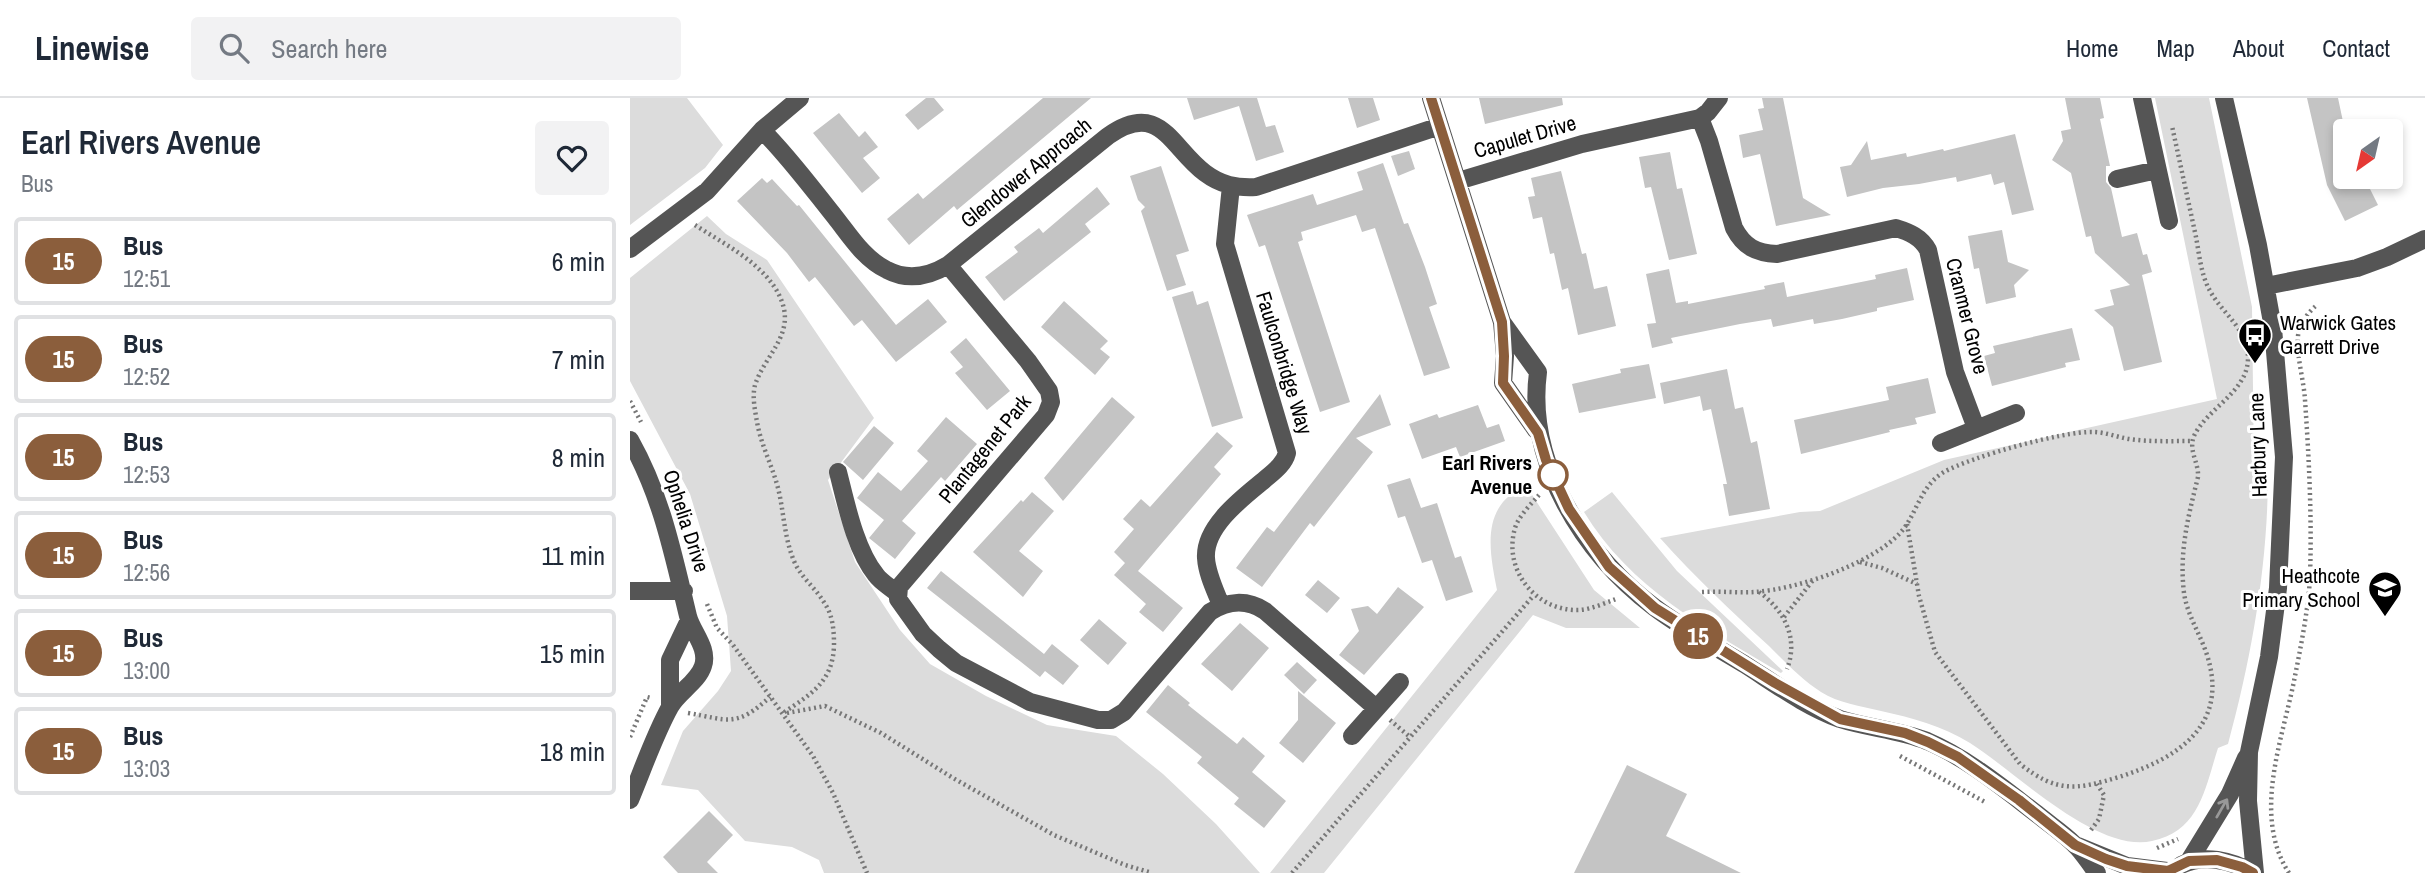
<!DOCTYPE html>
<html lang="en">
<head>
<meta charset="utf-8">
<style>
	:root { --surface:#fff; --page:#f2f2f3; --text:#1f2937; --muted:#747a83; --line:#e0e1e3 }
	body { margin:0; font-family:"Archivo Narrow",sans-serif; background:var(--page); color:var(--text); height:100vh; display:flex; flex-direction:column; font-size:26px; white-space:nowrap }
	* { box-sizing:border-box; margin:0 }
	p { font-size:23px; color:var(--muted) }
	.icon { flex:none; width:38px; height:38px; fill:none; stroke:currentColor; stroke-width:2; stroke-linecap:round; stroke-linejoin:round }
	.map { position:relative; flex:1; overflow:hidden }
	.details { display:flex; flex-direction:column; background:var(--surface); width:630px }
	.details>* { flex:none }
	.badge { padding:0 14px; border-radius:23px; font-size:24px; line-height:46px }
	.needle { width:46px; rotate:214deg }
	.controls { position:absolute; left:1703px; top:21px; display:grid; gap:14px }
	.controls a { display:grid; place-items:center; width:70px; height:70px; border-radius:7px; background:var(--surface); box-shadow:0 4px 10px #0003; font-size:35px }
	.map>.badge { position:absolute; translate:-50% -50%; box-shadow:0 0 0 4px #fff }
	.round { display:grid; place-items:center; flex:none; width:74px; height:74px; border-radius:7px; background:var(--page) }
	.headline { display:flex; align-items:center; justify-content:space-between; height:119px; padding:0 21px }
	h1 { font-size:33px; font-weight:600; line-height:52px }
	ul { padding:0; list-style:none }
	li { display:flex; align-items:center; gap:21px; height:88px; margin:0 14px 10px; padding:0 7px; border:4px solid var(--line); border-radius:7px }
	li div { flex:1 }
	li b { display:block; font-size:26px }
	li em { font-style:normal }
	li .badge { min-width:77px; font-weight:700; text-align:center }
	header { display:flex; align-items:center; gap:42px; box-sizing:border-box; height:98px; padding:0 35px; background:var(--surface); border-bottom:2px solid var(--line) }
	header strong { font-size:33px }
	nav { display:flex; gap:38px; margin-inline-start:auto; font-size:24px }
	.search { width:490px; height:63px; background:var(--page); display:flex; align-items:center; gap:18px; box-sizing:border-box; padding:0 24px; border-radius:7px; color:var(--muted); font-size:26px }
	main { display:flex; flex:1; min-height:0 }
	.map>svg:first-child { display:block }
	.green { fill:#dcdcdc }
	.building { fill:#c4c4c4 }
	.lines { fill:none; stroke-linecap:round; stroke-linejoin:round }
	.path { stroke:#777; stroke-width:4.5; stroke-dasharray:2 3.5; stroke-linecap:butt }
	.minor { stroke:#555; stroke-width:18 }
	.oneway { stroke:#999 }
	.line-casing { stroke:#fff; stroke-width:16 }
	.line { stroke:#8b5e3c; stroke-width:10 }
	.stop-dot { fill:#fff; stroke:#8b5e3c; stroke-width:3.5 }
	.labels { text-anchor:middle; stroke-width:6; stroke-linejoin:round; paint-order:stroke }
	.street-label { font-size:21px; fill:#000; stroke:#fff }
	.poi-label { font-size:21px; fill:#000; stroke:#fff; text-anchor:start }
	.stop-label { font-size:21px; font-weight:bold; fill:#000; stroke:#fff; text-anchor:end }
</style>
</head>
<body>
<header>
<strong>Linewise</strong>
<div class="search"><svg class="icon" aria-label="search" viewBox="0 0 24 24"><circle cx="10" cy="10" r="6"/><path d="M15 15l6 6"/></svg>Search here</div>
<nav><a>Home</a><a>Map</a><a>About</a><a>Contact</a></nav>
</header>
<main>
<section class="details">
<div class="headline"><div><h1>Earl Rivers Avenue</h1><p>Bus</p></div><a class="round"><svg class="icon" aria-label="heart" viewBox="0 0 24 24"><path d="M12 20l-8-8c-3-5 5-10 8-4 3-6 11-1 8 4z"/></svg></a></div>
<ul>
<li><span class="badge" style="background:#8b5e3c;color:#fff">15</span><div><b>Bus</b><p>12:51</p></div><em>6 min</em></li>
<li><span class="badge" style="background:#8b5e3c;color:#fff">15</span><div><b>Bus</b><p>12:52</p></div><em>7 min</em></li>
<li><span class="badge" style="background:#8b5e3c;color:#fff">15</span><div><b>Bus</b><p>12:53</p></div><em>8 min</em></li>
<li><span class="badge" style="background:#8b5e3c;color:#fff">15</span><div><b>Bus</b><p>12:56</p></div><em>11 min</em></li>
<li><span class="badge" style="background:#8b5e3c;color:#fff">15</span><div><b>Bus</b><p>13:00</p></div><em>15 min</em></li>
<li><span class="badge" style="background:#8b5e3c;color:#fff">15</span><div><b>Bus</b><p>13:03</p></div><em>18 min</em></li>
</ul>
</section>
<div class="map">
<svg width="1795" height="775" viewBox="0 0 1795 775">
	<rect width="100%" height="100%" fill="#fff"/>
	<path class="green" d="M 0,0 L 57,0 L 93,47 L 75,70 L 0,127 Z
		M 1525,0 L 1579,0 L 1622,209 L 1624,373 L 1638,374 C 1638,466 1622,558 1598,646 L 1588,650 C 1575,690 1570,733 1522,743 C 1466,755 1386,674 1340,645 C 1312,628 1283,620 1251,613 C 1231,608 1208,605 1191,594 C 1172,582 1155,564 1139,548 C 1101,513 1065,479 1030,440 L 1170,414 L 1190,413 L 1314,362 L 1587,301 Z
		M 77,118 L 96,136 L 137,162 L 244,320 L 198,382 L 225,464 L 270,532 L 300,566 L 356,598 L 417,627 L 486,638 L 533,676 L 586,726 L 630,775 L 194,775 L 189,762 L 162,749 L 115,743 L 68,692 L 31,687 L 53,633 L 88,593 L 101,573 L 97,518 L 60,396 L 0,283 L 0,180 Z
		M 895,386 L 964,492 L 1010,530 L 936,530 L 903,517 L 694,775 L 640,775 L 867,492 C 862,465 853,428 873,404 C 879,397 888,391 895,386 Z
		M 982,394 L 1047,473 L 1153,573 L 1151,575 C 1077,531 1000,490 954,414 Z"/>
	<path class="building" d="M 296,0 L 304,0 L 314,12 L 288,32 L 275,17 Z
		M 413,0 L 461,0 L 327,112 L 324,108 L 279,147 L 257,121 L 288,95 L 293,101 Z
		M 557,0 L 627,0 L 636,29 L 645,27 L 654,54 L 626,63 L 609,8 L 564,22 Z
		M 718,0 L 743,0 L 750,22 L 727,30 Z
		M 849,0 L 932,0 L 933,7 L 855,26 Z
		M 1132,0 L 1153,0 L 1173,100 L 1201,117 L 1146,128 L 1130,56 L 1113,60 L 1109,37 L 1133,32 L 1128,11 L 1134,10 Z
		M 1435,0 L 1470,0 L 1474,20 L 1470,21 L 1480,68 L 1476,68 L 1476,84 L 1481,90 L 1492,139 L 1507,135 L 1513,157 L 1517,156 L 1522,174 L 1512,177 L 1532,264 L 1494,273 L 1483,229 L 1464,212 L 1484,207 L 1480,192 L 1500,187 L 1465,155 L 1461,138 L 1456,139 L 1441,75 L 1422,62 L 1433,43 L 1431,33 L 1441,31 Z
		M 1677,0 L 1708,0 L 1715,33 L 1715,91 L 1735,81 L 1748,107 L 1715,123 L 1697,87 Z
		M 209,15 L 229,39 L 235,33 L 248,49 L 233,60 L 250,80 L 232,95 L 183,35 Z
		M 1385,36 L 1404,112 L 1382,117 L 1374,84 L 1364,87 L 1361,76 L 1327,84 L 1326,79 L 1289,86 L 1253,90 L 1217,99 L 1210,69 L 1221,67 L 1237,43 L 1241,62 L 1276,55 L 1277,59 L 1313,51 L 1314,53 Z
		M 779,53 L 785,71 L 768,78 L 761,58 Z
		M 1040,54 L 1047,91 L 1052,90 L 1067,156 L 1039,162 L 1021,89 L 1015,90 L 1009,59 Z
		M 753,65 L 774,126 L 778,125 L 795,169 L 807,206 L 799,209 L 820,270 L 794,278 L 745,130 L 732,134 L 726,117 L 671,134 L 673,142 L 668,144 L 720,304 L 690,314 L 635,147 L 629,149 L 617,117 L 683,96 L 687,107 L 733,92 L 727,74 Z
		M 531,68 L 559,153 L 546,157 L 556,187 L 537,193 L 511,113 L 515,109 L 508,102 L 500,78 Z
		M 931,73 L 952,156 L 956,155 L 964,191 L 977,188 L 986,228 L 948,237 L 938,190 L 932,192 L 924,155 L 920,156 L 912,119 L 903,121 L 898,99 L 905,98 L 901,80 Z
		M 132,80 L 137,85 L 142,81 L 167,108 L 169,107 L 266,227 L 298,201 L 317,224 L 266,264 L 232,222 L 224,228 L 185,179 L 179,184 L 157,155 L 107,103 Z
		M 467,89 L 480,106 L 455,126 L 461,134 L 374,203 L 355,179 L 388,154 L 384,149 L 409,130 L 413,135 Z
		M 1372,132 L 1378,164 L 1399,172 L 1384,187 L 1386,199 L 1356,206 L 1349,170 L 1344,171 L 1338,138 Z
		M 1277,170 L 1284,202 L 1247,210 L 1247,213 L 1212,221 L 1184,226 L 1183,221 L 1143,229 L 1141,221 L 1110,226 L 1041,240 L 1043,245 L 1022,250 L 1017,226 L 1026,225 L 1016,176 L 1039,171 L 1046,205 L 1058,203 L 1058,206 L 1135,191 L 1134,188 L 1154,184 L 1157,199 L 1246,181 L 1245,177 Z
		M 563,193 L 567,207 L 578,203 L 613,320 L 582,329 L 542,199 Z
		M 434,203 L 478,243 L 470,251 L 480,259 L 465,277 L 411,229 Z
		M 1442,230 L 1450,262 L 1435,265 L 1436,269 L 1362,288 L 1354,258 L 1365,255 L 1363,248 Z
		M 336,240 L 380,293 L 357,312 L 325,275 L 333,269 L 320,254 Z
		M 1019,266 L 1026,300 L 949,315 L 942,286 L 991,275 L 990,271 Z
		M 1097,271 L 1105,311 L 1113,309 L 1121,345 L 1127,343 L 1140,411 L 1099,418 L 1093,386 L 1097,386 L 1081,311 L 1073,313 L 1070,298 L 1034,306 L 1030,285 Z
		M 1298,280 L 1306,315 L 1285,320 L 1287,326 L 1259,332 L 1260,334 L 1171,356 L 1164,322 L 1259,302 L 1256,289 Z
		M 750,296 L 761,327 L 726,340 L 743,354 L 684,429 L 680,425 L 632,489 L 606,470 L 637,429 L 644,434 Z
		M 482,299 L 505,319 L 433,403 L 414,380 Z
		M 848,307 L 857,330 L 869,326 L 875,343 L 830,359 L 826,349 L 792,361 L 779,326 L 807,316 L 809,320 Z
		M 316,319 L 347,346 L 315,383 L 311,379 L 272,423 L 286,435 L 265,461 L 239,440 L 254,422 L 227,400 L 248,374 L 271,393 L 298,363 L 287,353 Z
		M 244,328 L 264,345 L 233,382 L 213,364 Z
		M 587,334 L 603,348 L 584,369 L 591,376 L 508,473 L 553,510 L 533,534 L 509,514 L 516,506 L 484,477 L 495,465 L 484,454 L 504,431 L 493,421 L 511,401 L 520,409 Z
		M 780,380 L 791,410 L 807,405 L 825,460 L 831,458 L 843,494 L 816,503 L 802,462 L 792,465 L 775,418 L 768,420 L 757,387 Z
		M 402,394 L 424,413 L 389,453 L 413,473 L 393,499 L 343,454 L 391,402 L 393,404 Z
		M 311,473 L 414,556 L 422,546 L 449,568 L 433,587 L 415,573 L 410,579 L 297,490 Z
		M 688,482 L 710,500 L 697,515 L 675,497 Z
		M 768,489 L 794,509 L 734,577 L 709,557 L 729,533 L 721,511 L 738,508 L 747,516 Z
		M 469,521 L 497,545 L 478,567 L 450,542 Z
		M 610,525 L 639,550 L 602,593 L 571,566 Z
		M 667,564 L 687,582 L 674,596 L 654,577 Z
		M 538,587 L 560,605 L 558,607 L 607,646 L 613,639 L 635,658 L 622,674 L 656,703 L 634,730 L 604,706 L 609,700 L 567,665 L 572,659 L 516,614 Z
		M 668,593 L 706,625 L 673,665 L 649,645 L 668,622 Z
		M 997,667 L 1057,696 L 1036,738 L 1111,775 L 944,775 Z
		M 79,713 L 103,737 L 77,764 L 88,775 L 48,775 L 33,759 Z"/>
	<g class="lines">
		<path class="path" d="M 65,127 C 94,146 135,166 150,199 C 167,236 135,256 125,287 C 122,299 125,312 127,324 C 131,347 142,367 148,390 C 154,414 154,439 164,463 C 171,480 186,490 195,506 C 203,518 204,533 204,547 C 203,584 181,596 153,615
			M 0,303 L 11,324
			M 909,397 C 901,406 891,416 886,427 C 871,470 905,514 950,512 C 962,511 975,505 986,501
			M 1277,426 L 1289,498 L 1305,554 L 1390,666 C 1427,695 1446,692 1489,679 C 1549,660 1601,626 1576,554 C 1569,534 1557,516 1554,495 C 1549,454 1558,419 1568,379 C 1569,365 1558,352 1564,338 C 1577,310 1618,294 1618,260 C 1618,230 1591,215 1579,191 C 1571,176 1569,155 1566,139 C 1558,102 1550,65 1542,28
			M 1230,464 L 1252,470 L 1287,486
			M 1072,494 C 1090,493 1108,495 1125,494 C 1168,491 1242,466 1271,434 C 1287,416 1290,388 1314,374 C 1341,359 1432,333 1463,334 C 1475,334 1487,339 1499,341 C 1520,344 1542,343 1563,343
			M 1129,494 C 1154,512 1169,540 1157,571
			M 77,506 L 87,530 L 103,547 L 183,658 L 203,695 L 237,775
			M 1154,519 L 1184,481
			M 58,615 C 99,622 106,630 140,599
			M 157,615 L 195,608 L 251,635 L 323,680 L 424,737 L 495,767 L 522,775
			M 760,622 L 780,639
			M 0,639 L 17,599 L 21,600
			M 1270,658 L 1355,704
			M 1461,732 L 1469,721 L 1474,697 L 1467,686
			M 1527,750 L 1548,741
			M 662,775 L 904,497
			M 1659,775 C 1622,718 1652,643 1664,583 C 1670,553 1679,508 1680,478 C 1682,420 1679,360 1675,302 C 1674,283 1666,257 1668,238 C 1669,227 1678,214 1687,207"/>
		<path class="minor" d="M 801,0 L 872,224 L 875,258 L 873,285 L 906,332
			M 1512,0 L 1539,123
			M 1594,0 L 1628,147 L 1643,230 L 1654,359 L 1648,490 L 1639,559 L 1619,654 L 1618,703 L 1625,775
			M 1070,20 L 1079,43 L 1104,130 C 1114,149 1126,155 1147,156 L 1266,130 C 1279,134 1291,139 1298,152 L 1325,274 L 1346,330
			M 132,32 C 159,59 181,89 205,119 C 220,138 234,161 257,172 C 278,183 298,179 318,167 L 478,38 C 530,1 541,50 575,75 C 591,87 606,90 626,89 L 810,28
			M 1487,81 L 1527,72
			M 828,83 L 952,46 L 1070,20 L 1078,14 L 1089,0
			M 0,151 L 77,93 L 132,32 L 170,0
			M 318,167 L 398,263 L 419,293 L 421,304 L 416,317 L 269,489 L 268,501 L 293,536 L 309,551 L 326,565 L 400,604 L 468,622 L 481,622 L 494,614 L 580,514 C 597,503 617,501 635,513 L 746,610
			M 1636,188 L 1727,170 L 1757,159 L 1795,141
			M 872,224 L 908,274 C 896,365 954,456 1024,509 C 1052,530 1084,548 1114,566 C 1144,585 1176,609 1210,621 C 1238,630 1269,632 1297,643 C 1337,660 1373,690 1407,716 C 1419,726 1433,735 1444,746 C 1453,754 1459,765 1467,775
			M 0,342 C 32,399 43,456 58,518 C 62,534 79,550 73,568 C 68,584 48,594 40,609 C 24,638 13,671 0,702
			M 1311,345 L 1386,315
			M 208,374 C 216,405 225,451 246,477 C 251,484 260,489 267,495
			M 0,493 L 54,493
			M 591,507 C 585,492 577,476 576,460 C 574,429 611,401 633,383 C 642,375 654,367 657,355 L 595,146 L 601,88
			M 40,608 L 40,562 L 59,522
			M 722,638 L 770,584
			M 1448,748 L 1497,768 L 1537,773
			M 1559,763 L 1600,696 L 1616,660
			M 1551,767 C 1574,756 1601,762 1623,775"/>
	</g>
	<defs><path id="oneway-shaft" d="M-6 0H5M1.5-3L5.5 0L1.5 3" fill="none" stroke-width="1.6" stroke-linecap="round" stroke-linejoin="round" transform="scale(1.75)"/></defs>
	<use class="oneway" href="#oneway-shaft" transform="translate(1592 710) rotate(-60)"/>
	<g class="lines">
		<g class="line-casing">
			<path id="line" d="M 801,0 L 872,224 L 874,258 L 873,285 L 908,335 L 916,362 L 939,411 L 979,469 L 1025,510 L 1145,585 L 1210,621 L 1275,635 L 1298,644 L 1328,659 L 1389,702 L 1445,747 L 1476,761 L 1497,768 L 1538,773 L 1559,763 L 1587,762 L 1612,769 L 1623,775"/>
		</g>
		<use href="#line" class="line"/>
	</g>
	<defs>
		<g id="bus-pin" transform="scale(1.75)"><path d="M0 17L-7.5 6A9.5 9.5 0 1 1 7.5 6Z" fill="#000" stroke="#fff"/><path d="M-5-6H5V4H4V6H2V4H-2V6H-4V4H-5ZM-3.5-4V0h7V-4ZM-3.5 1.2v1.5H-2V1.2ZM2 1.2v1.5H3.5V1.2Z" fill="#fff"/></g>
		<g id="school-pin" transform="scale(1.75)"><path d="M0 17L-7.5 6A9.5 9.5 0 1 1 7.5 6Z" fill="#000" stroke="#fff"/><path d="M0-5L7-2L0 1L-7-2ZM-4 1L0 2.5L4 1V4Q0 6-4 4Z" fill="#fff"/></g>
	</defs>
	<g fill-rule="evenodd">
		<use href="#bus-pin" x="1625" y="237"/>
		<use href="#school-pin" x="1755" y="490"/>
	</g>
	<circle class="stop-dot" cx="923" cy="377" r="14"/>
	<g class="labels">
		<g class="street-label">
			<text transform="translate(895 39) rotate(-16)" y="7">Capulet Drive</text>
			<text transform="translate(396 75) rotate(-39)" y="7">Glendower Approach</text>
			<text transform="translate(1337 218) rotate(76)" y="7">Cranmer Grove</text>
			<text transform="translate(654 265) rotate(73)" y="7">Faulconbridge Way</text>
			<text transform="translate(1628 347) rotate(-92)" y="7">Harbury Lane</text>
			<text transform="translate(355 351) rotate(-51)" y="7">Plantagenet Park</text>
			<text transform="translate(56 423) rotate(72)" y="7">Ophelia Drive</text>
		</g>
		<g class="poi-label">
			<text x="1650" y="232">Warwick Gates<tspan x="1650" dy="24">Garrett Drive</tspan></text>
			<text x="1730" y="485" text-anchor="end">Heathcote<tspan x="1730" dy="24">Primary School</tspan></text>
		</g>
		<g class="stop-label">
			<text x="902" y="372">Earl Rivers<tspan x="902" dy="24">Avenue</tspan></text>
		</g>
	</g>
</svg>
<div class="controls">
<a><svg class="needle" viewBox="-14 -14 28 28"><path d="M0-13l5 13h-10z" fill="#e53935"/><path d="M0 13l5-13h-10z" fill="#747a83"/></svg></a>
</div>
<b class="badge" style="left:1068px;top:538px;background:#8b5e3c;color:#fff">15</b>
</div>
</main>
</body>
</html>
